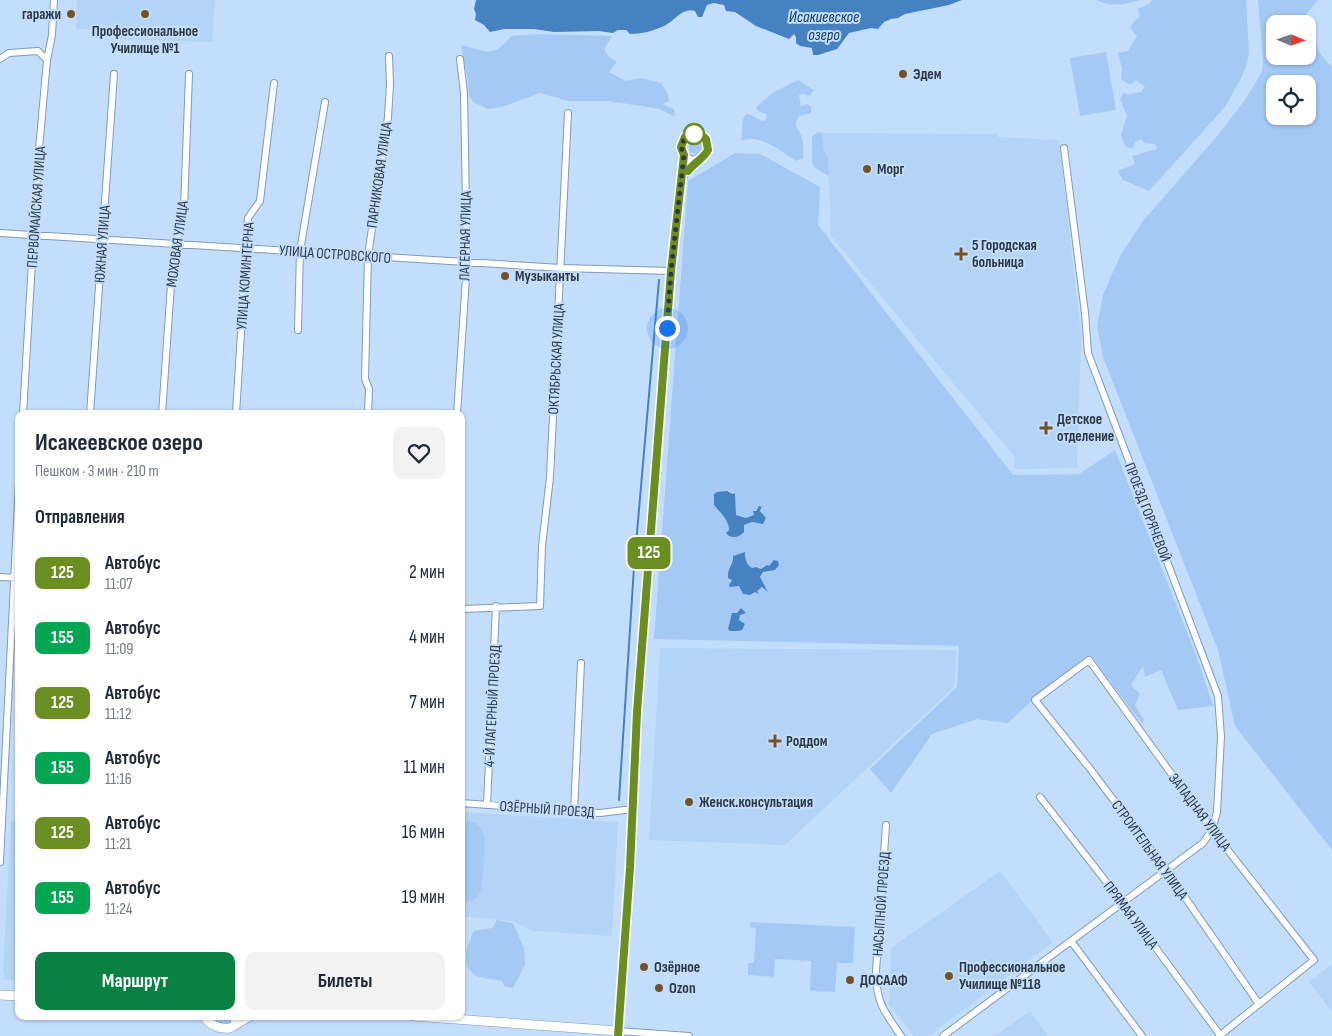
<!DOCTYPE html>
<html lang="ru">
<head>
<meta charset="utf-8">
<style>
	:root { --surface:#fff; --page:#f2f2f3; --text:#1f2937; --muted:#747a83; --accent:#0b8043 }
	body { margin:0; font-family:"Sofia Sans Condensed",sans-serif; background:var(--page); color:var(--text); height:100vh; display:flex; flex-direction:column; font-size:19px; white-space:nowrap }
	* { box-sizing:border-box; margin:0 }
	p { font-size:16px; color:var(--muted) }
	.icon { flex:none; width:28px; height:28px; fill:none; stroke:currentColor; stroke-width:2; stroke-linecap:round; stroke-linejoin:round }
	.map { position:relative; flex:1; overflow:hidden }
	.details { position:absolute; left:15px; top:410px; width:450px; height:610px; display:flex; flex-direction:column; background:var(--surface); border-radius:10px; box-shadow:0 1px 4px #0004 }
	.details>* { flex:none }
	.badge { padding:0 10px; border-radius:8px; font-size:18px; line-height:32px }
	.needle { width:32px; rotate:92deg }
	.tools { position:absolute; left:1266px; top:15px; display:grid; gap:10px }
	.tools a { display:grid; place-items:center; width:50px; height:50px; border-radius:10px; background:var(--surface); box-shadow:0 1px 4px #0004; font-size:25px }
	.you { position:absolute; width:25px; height:25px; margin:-12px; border:4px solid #fff; border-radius:50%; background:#1a73e8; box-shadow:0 0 0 8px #1a73e833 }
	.map>.badge { position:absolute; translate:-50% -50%; box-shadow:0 0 0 2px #fff }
	h2 { padding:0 20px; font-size:19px; line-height:45px }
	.round { display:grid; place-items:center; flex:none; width:52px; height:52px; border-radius:10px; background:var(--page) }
	.head { display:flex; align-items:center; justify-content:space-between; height:85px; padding:0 20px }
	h1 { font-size:24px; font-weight:700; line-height:38px }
	.action { display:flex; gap:10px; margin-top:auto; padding:10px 20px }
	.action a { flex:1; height:58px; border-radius:10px; background:var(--accent); color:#fff; font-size:20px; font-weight:700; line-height:58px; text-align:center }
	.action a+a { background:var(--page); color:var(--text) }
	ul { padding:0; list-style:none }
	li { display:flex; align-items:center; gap:15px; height:65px; padding:0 20px }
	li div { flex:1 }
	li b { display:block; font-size:19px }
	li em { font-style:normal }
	li .badge { min-width:55px; font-weight:700; text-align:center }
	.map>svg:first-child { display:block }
	.built { fill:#b3d3f7 }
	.green { fill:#a4c9f5; fill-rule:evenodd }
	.water { fill:#4681c1 }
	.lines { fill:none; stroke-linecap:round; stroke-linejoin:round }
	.stream { stroke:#4681c1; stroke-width:2 }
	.minor-casing { stroke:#819ab8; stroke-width:8 }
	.tertiary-casing { stroke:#819ab8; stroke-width:10 }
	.minor { stroke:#fff; stroke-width:6 }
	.tertiary { stroke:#fff; stroke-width:9 }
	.line-casing { stroke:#fff; stroke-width:11 }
	.line { stroke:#6b8e23; stroke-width:8 }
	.walk { stroke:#2c3743; stroke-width:5; stroke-dasharray:0 9 }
	.poi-dot { fill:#725228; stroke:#c3defd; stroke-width:2 }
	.stop-dot { fill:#fff; stroke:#6b8e23; stroke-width:2.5 }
	.labels { text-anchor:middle; stroke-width:4; stroke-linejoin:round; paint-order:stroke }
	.poi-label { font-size:15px; font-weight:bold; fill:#2c3743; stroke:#c3defd; text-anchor:start }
	.street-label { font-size:15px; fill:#2c3743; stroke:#c3defd }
	.water-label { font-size:16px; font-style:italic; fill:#0f3964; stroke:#c3defd }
</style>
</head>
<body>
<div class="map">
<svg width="1332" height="1036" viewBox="0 0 1332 1036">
	<rect width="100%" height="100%" fill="#c3defd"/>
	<path class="built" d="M 77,0 L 215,0 L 212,42 L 92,38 L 91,29 L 76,29 Z
		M 822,133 L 998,134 L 998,137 L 1059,140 L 1081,336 L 1077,468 L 1014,469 L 1014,456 L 831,236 L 828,157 L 824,151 Z
		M 660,648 L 957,650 L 954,687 L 785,845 L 649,840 Z
		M 461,812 L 618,822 L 612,936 L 533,931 L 512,921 L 461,916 Z
		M 11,821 L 19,821 L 19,980 L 5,980 L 3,971 Z
		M 1000,871 L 1053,942 L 929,1036 L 914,1036 L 889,1005 L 891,948 Z
		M 1332,964 L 1332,1012 L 1309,982 Z
		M 1030,1011 L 1048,1036 L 995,1036 Z"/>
	<path class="green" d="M 1096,0 L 1140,0 C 1125,5 1110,7 1096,0 Z
		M 1152,0 L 1246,0 L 1249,53 L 1246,67 L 1241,78 L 1225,107 L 1149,191 L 1123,180 L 1118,171 L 1135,164 L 1132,156 L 1157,149 L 1155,144 L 1144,143 L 1141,139 L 1135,142 L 1132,149 L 1125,146 L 1121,135 L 1127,116 L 1120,99 L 1123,93 L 1130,94 L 1141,92 L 1145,87 L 1136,80 L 1130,85 L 1121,79 L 1122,69 L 1118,53 L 1128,51 L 1137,36 L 1130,28 L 1135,20 L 1140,17 L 1138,9 L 1149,4 Z
		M 1258,0 L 1318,0 L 1304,17 L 1307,24 L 1275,24 L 1275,56 L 1308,56 L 1308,25 L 1321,55 L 1332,67 L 1332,850 L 1235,726 L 1218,650 L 1103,357 L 1097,326 L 1103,295 L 1120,256 L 1143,221 L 1218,135 L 1244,101 L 1262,72 L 1263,61 ZM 1275,84 L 1308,84 L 1308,116 L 1275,116 Z
		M 535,34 L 612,36 L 604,49 L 608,56 L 617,62 L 609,72 L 626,81 L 641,78 L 661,83 L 668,94 L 669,101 L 662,104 L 674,109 L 675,117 L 660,109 L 609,101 L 568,101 L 540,93 L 502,107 L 488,109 L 473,102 L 469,95 L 468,81 L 461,45 C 486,51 494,59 511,36 Z
		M 1106,52 L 1116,110 L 1080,116 L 1070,58 Z
		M 798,80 L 814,90 L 810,96 L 803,94 L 799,95 L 801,106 L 807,104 L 811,107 L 811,113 L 799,116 C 792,129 799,127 802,138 C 804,142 803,153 803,158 L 796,161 C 781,152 759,132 741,141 L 743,119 L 746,114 C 753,114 757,120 764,121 L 767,117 L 766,114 L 758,111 L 756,107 L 774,92 Z
		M 818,132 L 822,133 L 824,151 L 828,157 L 829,176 L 815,168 L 812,163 L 812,137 Z
		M689 147a7 7 0 1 1 14 0a7 7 0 1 1-14 0Z
		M 735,153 L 760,154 L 820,187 L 818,225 L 1013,475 L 1079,474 L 1115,450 L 1198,660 L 1213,706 L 1178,710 L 1161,670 L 1145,677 L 1143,666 L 1131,685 L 1140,694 L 1135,705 L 1144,720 L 1142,724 L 1091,656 L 1044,689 L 1008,723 L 977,719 L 932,734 L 891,793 L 870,769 L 957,687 L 959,646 L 654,639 L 688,181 ZM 726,491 L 735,493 L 736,515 C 742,519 748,518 754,515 L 753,513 L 757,508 L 762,507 L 761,514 L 766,518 L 763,524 L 753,522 L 744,525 L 743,529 L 729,530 C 729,519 721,513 714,505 L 715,495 ZM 733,556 L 736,556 L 749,567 L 761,569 L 764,566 L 769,566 L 771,571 L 763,572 L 760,578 L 767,590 L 762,587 C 755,592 752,593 743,591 L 739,586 L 730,586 C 732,581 734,563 733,556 ZM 739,610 L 746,613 L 740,615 L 739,620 L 745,624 L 742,630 L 738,631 L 729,631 L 728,629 L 731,620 Z
		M 468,821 L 476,823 L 482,829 L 485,839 L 482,886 L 479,895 L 473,900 L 462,902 L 461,823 Z
		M 497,920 L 513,923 L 524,948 L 525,965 L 513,988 L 505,987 L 502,981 C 495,979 481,979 475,975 C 459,964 468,943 474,931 L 492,928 Z
		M 751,922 L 855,927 L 853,963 L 837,963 L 835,992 L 810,991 L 811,961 L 775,959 L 774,977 L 748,975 L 748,963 L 754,963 L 756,928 L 750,927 Z
		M 210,1016 L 232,1016 L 230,1022 L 225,1025 L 218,1023 Z"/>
	<path class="water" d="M 476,0 L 962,0 L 949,5 L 905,14 L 898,18 L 891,19 L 884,22 L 878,29 L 871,28 L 849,33 L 837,49 L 818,55 L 813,55 L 812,48 L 800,46 L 796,43 L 796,37 L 794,34 L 789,39 L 756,26 L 735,12 L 726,11 L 724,5 L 714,3 L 707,5 L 702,17 L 698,17 L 695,11 C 682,7 675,21 664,26 C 653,31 642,34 630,34 L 626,30 L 618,30 L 613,33 L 599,31 L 554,32 L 534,29 L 504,29 L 490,32 L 484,25 L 475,20 L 476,14 L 474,9 Z
		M 727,491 L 733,494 L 735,493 L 736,515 L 746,518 L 754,515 L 753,511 L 756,511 L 759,506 L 762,507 L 760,511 L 766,518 L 763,524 L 752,522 L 744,525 L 744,532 C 739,537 735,538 729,536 L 726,533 L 729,530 C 729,520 720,512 714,505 L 714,494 L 717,492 Z
		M 745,552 C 744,557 747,566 752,568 L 756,567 L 761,569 L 767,565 L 769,566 L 774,560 L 778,561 L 779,565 L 775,570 L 763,572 L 760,577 L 768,592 L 762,587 L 757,591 L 759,594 L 755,592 L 750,595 L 743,594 L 739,586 L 730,587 L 729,585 L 732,580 L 728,578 C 727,569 734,564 733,556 Z
		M 741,608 L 746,613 L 740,615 L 739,620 L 745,624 L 742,630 L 738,631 L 730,631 L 728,629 L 732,613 L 737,613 Z"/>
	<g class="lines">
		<path class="stream" d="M 619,800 L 634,567 L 659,280"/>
		<g class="minor-casing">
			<path id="minor" d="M 0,59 L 9,53 L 38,51 L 47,60
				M 684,155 L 692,160 L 703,157 L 708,149 L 706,139 C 699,133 693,132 685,137 L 681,147 L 684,155 L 671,271 L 637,712 L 630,867 L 618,1031 L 689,1036
				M 682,178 L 698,160
				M 0,233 L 561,268 L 671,271
				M 298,330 L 300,251 L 325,102
				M 23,414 L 38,160 L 47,60 L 52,35 L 54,0
				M 90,414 L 114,74
				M 162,414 L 173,256 L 184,209 L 189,74
				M 236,414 L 248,218 L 260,201 L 274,83
				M 368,414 L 369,389 L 365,379 L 368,256 L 388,117 L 390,85 L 389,56
				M 457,414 L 467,262 L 464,93 L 460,59
				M 0,577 L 19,578
				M 461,609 L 540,606 L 542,546 L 550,477 L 568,113
				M 1040,797 L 1122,902 L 1220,1035
				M 461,803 L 600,813 L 633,809
				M 487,805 L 496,606
				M 574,811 L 581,663
				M 886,825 L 876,971 C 876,1003 884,1011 901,1036
				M 0,862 L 19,483
				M 1071,941 L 1142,1036
				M 943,1036 L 1203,843 L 1212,830 L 1217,812 L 1221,737 L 1218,696 L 1088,353 L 1085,313 L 1064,148
				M 1219,1036 L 1314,960 L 1212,830 L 1089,660 L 1035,700 L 1091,770 L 1166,870 L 1259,1004"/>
		</g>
		<g class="tertiary-casing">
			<path id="tertiary" d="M 0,995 L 19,996
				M 204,1016 C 210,1026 219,1029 230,1028 L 235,1025 L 236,1016
				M 413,1016 L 618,1031 L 618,1036
				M 235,1025 L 250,1016"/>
		</g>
		<use href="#minor" class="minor"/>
		<use href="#tertiary" class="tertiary"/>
	</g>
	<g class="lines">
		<g class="line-casing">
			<path id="line" d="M 618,1036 L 630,867 L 637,712 L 671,271 L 684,155 L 681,147 L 685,137 C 692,132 700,133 706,139 L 708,150 C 704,158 694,163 688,171"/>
		</g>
		<use href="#line" class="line"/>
		<path class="walk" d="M 667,328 L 671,271 L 684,155 L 681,147 L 685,137 L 694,134"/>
	</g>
	<g class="poi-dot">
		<circle cx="71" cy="14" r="5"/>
		<circle cx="145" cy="14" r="5"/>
		<circle cx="903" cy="74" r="5"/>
		<circle cx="867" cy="169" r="5"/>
		<path d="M958.5 246.5h5v5h5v5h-5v5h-5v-5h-5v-5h5z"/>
		<circle cx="505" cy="276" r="5"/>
		<path d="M1043.5 420.5h5v5h5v5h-5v5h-5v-5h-5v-5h5z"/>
		<path d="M772.5 733.5h5v5h5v5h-5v5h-5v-5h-5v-5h5z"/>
		<circle cx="689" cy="802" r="5"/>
		<circle cx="644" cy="967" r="5"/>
		<circle cx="949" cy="976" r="5"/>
		<circle cx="850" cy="980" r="5"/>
		<circle cx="659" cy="988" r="5"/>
	</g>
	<circle class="stop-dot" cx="694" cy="134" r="10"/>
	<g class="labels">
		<g class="poi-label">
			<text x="61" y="19" text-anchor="end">гаражи</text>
			<text x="145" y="36" text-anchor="middle">Профессиональное<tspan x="145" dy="17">Училище №1</tspan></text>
			<text x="913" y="79">Эдем</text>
			<text x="877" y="174">Морг</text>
			<text x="972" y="250">5 Городская<tspan x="972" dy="17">больница</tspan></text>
			<text x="515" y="281">Музыканты</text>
			<text x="1057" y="424">Детское<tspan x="1057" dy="17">отделение</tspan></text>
			<text x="786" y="746">Роддом</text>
			<text x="699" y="807">Женск.консультация</text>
			<text x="654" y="972">Озёрное</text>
			<text x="959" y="972">Профессиональное<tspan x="959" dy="17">Училище №118</tspan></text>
			<text x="860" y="985">ДОСААФ</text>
			<text x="669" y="993">Ozon</text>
		</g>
		<g class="street-label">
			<text transform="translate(379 175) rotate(-82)" y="5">ПАРНИКОВАЯ УЛИЦА</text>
			<text transform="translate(36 207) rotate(-86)" y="5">ПЕРВОМАЙСКАЯ УЛИЦА</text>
			<text transform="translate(465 236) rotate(-89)" y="5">ЛАГЕРНАЯ УЛИЦА</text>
			<text transform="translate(102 244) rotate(-86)" y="5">ЮЖНАЯ УЛИЦА</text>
			<text transform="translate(177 244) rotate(-82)" y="5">МОХОВАЯ УЛИЦА</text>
			<text transform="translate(335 254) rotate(4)" y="5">УЛИЦА ОСТРОВСКОГО</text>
			<text transform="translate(245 276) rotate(-86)" y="5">УЛИЦА КОМИНТЕРНА</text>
			<text transform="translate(556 359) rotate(-87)" y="5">ОКТЯБРЬСКАЯ УЛИЦА</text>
			<text transform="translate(1148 512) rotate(69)" y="5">ПРОЕЗД ГОРЯЧЕВОЙ</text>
			<text transform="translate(492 706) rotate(-87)" y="5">4-Й ЛАГЕРНЫЙ ПРОЕЗД</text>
			<text transform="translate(547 809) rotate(4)" y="5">ОЗЁРНЫЙ ПРОЕЗД</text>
			<text transform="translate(1200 812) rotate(53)" y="5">ЗАПАДНАЯ УЛИЦА</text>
			<text transform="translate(1150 850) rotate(54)" y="5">СТРОИТЕЛЬНАЯ УЛИЦА</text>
			<text transform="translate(881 904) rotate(-86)" y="5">НАСЫПНОЙ ПРОЕЗД</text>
			<text transform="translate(1131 915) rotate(53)" y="5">ПРЯМАЯ УЛИЦА</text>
		</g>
		<g class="water-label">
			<text x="824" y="22">Исакиевское<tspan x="824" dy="18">озеро</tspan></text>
		</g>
	</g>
</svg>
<div class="tools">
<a><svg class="needle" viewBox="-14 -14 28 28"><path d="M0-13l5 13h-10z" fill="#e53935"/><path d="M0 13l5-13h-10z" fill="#747a83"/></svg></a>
<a><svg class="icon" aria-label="locate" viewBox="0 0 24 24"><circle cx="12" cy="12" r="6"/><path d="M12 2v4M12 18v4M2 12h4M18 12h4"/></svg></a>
</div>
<div class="you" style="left:667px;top:328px"></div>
<b class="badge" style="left:649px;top:553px;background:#6b8e23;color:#fff">125</b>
<section class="details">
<div class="head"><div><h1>Исакеевское озеро</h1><p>Пешком · 3 мин · 210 m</p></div><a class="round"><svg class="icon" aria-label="heart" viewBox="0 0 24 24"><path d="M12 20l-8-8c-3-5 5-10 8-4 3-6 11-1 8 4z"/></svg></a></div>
<h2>Отправления</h2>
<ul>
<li><span class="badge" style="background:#6b8e23;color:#fff">125</span><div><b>Автобус</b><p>11:07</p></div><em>2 мин</em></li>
<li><span class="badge" style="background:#00a651;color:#fff">155</span><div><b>Автобус</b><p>11:09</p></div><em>4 мин</em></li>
<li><span class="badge" style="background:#6b8e23;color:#fff">125</span><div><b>Автобус</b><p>11:12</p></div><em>7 мин</em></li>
<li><span class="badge" style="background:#00a651;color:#fff">155</span><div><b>Автобус</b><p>11:16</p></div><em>11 мин</em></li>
<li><span class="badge" style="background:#6b8e23;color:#fff">125</span><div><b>Автобус</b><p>11:21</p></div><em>16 мин</em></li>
<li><span class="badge" style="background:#00a651;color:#fff">155</span><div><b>Автобус</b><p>11:24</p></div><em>19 мин</em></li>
</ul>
<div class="action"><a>Маршрут</a><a>Билеты</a></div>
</section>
</div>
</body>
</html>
